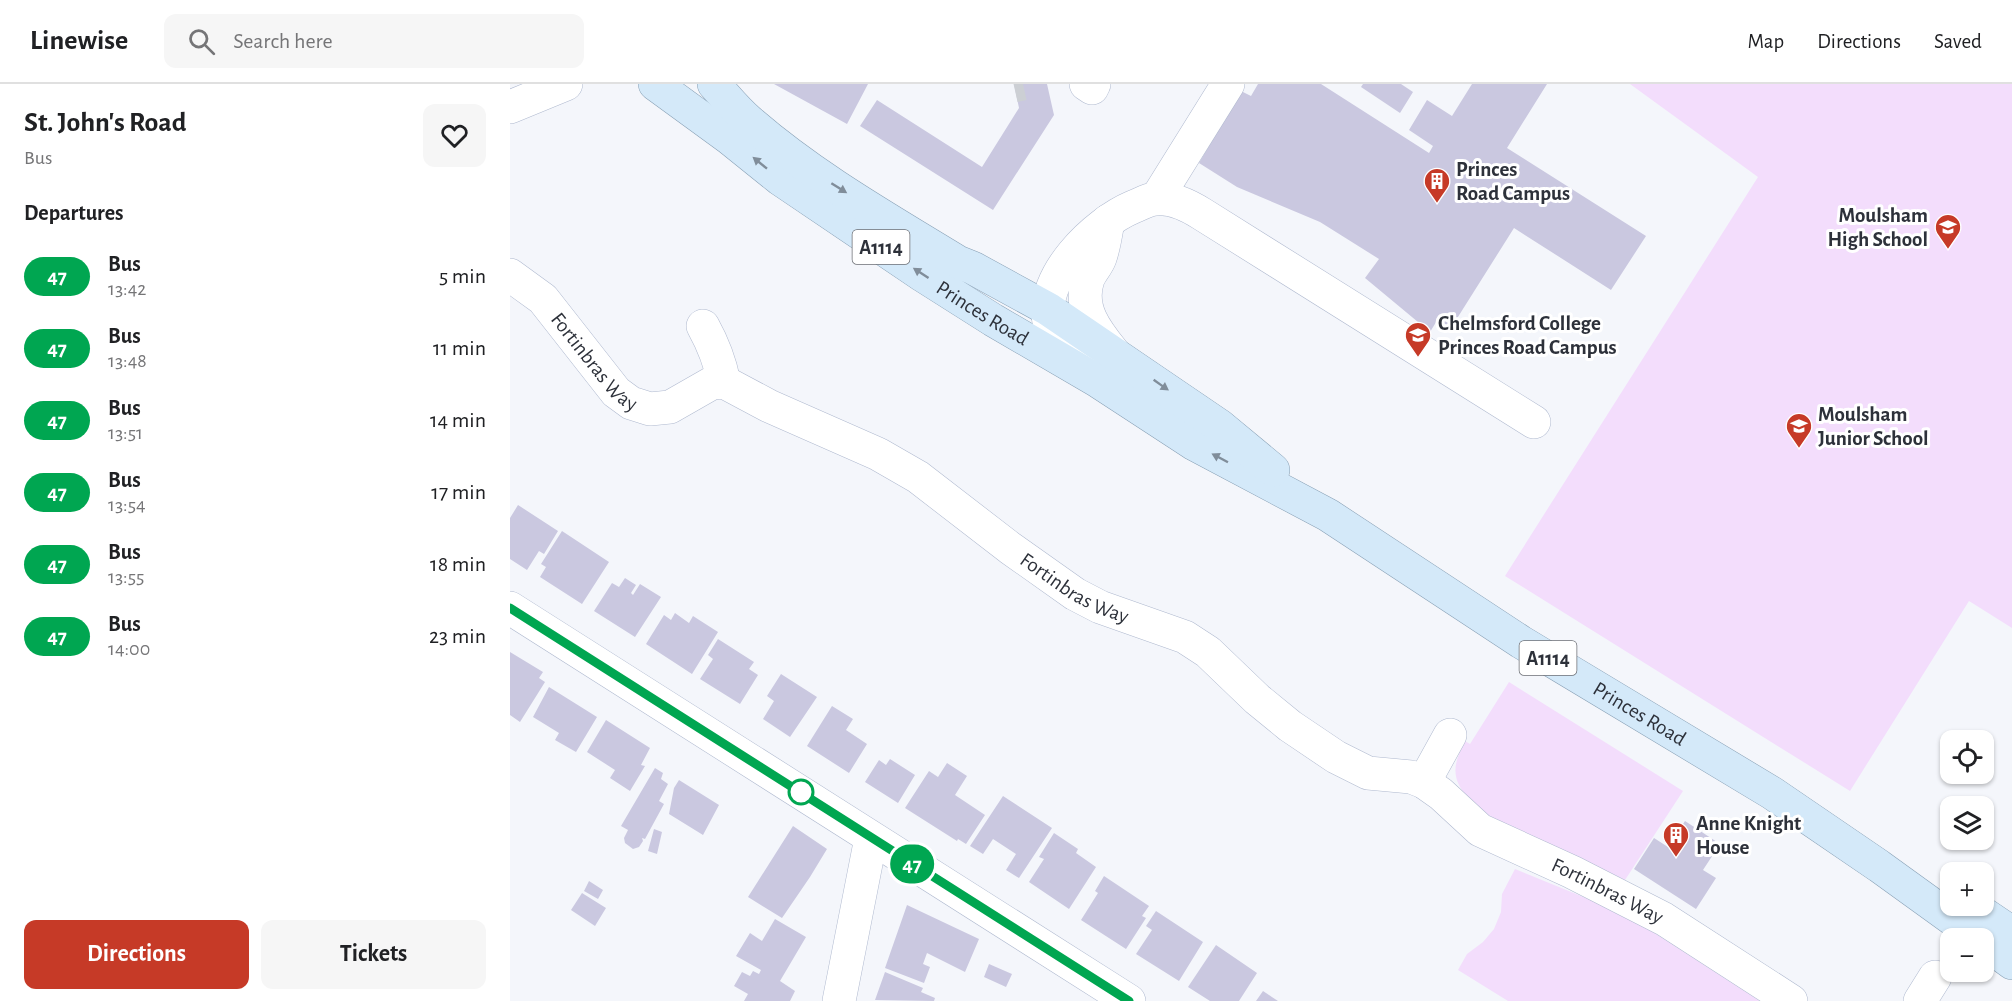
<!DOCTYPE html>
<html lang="en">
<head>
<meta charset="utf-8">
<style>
	:root { --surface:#fff; --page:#f6f6f6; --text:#202124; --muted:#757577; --line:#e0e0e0; --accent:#c63a27 }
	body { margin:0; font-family:"Alegreya Sans",sans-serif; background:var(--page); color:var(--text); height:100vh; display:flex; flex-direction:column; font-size:22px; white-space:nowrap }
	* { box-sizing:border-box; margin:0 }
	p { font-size:20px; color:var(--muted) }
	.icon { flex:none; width:33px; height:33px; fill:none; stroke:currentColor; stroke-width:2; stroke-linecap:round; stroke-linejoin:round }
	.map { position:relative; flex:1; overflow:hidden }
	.sheet { display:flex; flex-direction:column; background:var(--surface); width:510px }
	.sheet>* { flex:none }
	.badge { padding:0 12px; border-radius:20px; font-size:21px; line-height:39px }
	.controls { position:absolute; left:1430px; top:646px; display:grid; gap:12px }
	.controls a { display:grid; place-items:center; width:54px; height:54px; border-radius:12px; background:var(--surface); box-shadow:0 2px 4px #0004; font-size:30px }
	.map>.badge { position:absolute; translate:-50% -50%; box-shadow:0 0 0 3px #fff }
	h2 { padding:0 24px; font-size:22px; line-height:54px }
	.round { display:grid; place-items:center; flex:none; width:63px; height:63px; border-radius:12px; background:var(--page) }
	.overview { display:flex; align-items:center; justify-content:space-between; height:102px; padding:0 24px }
	h1 { font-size:28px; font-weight:600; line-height:45px }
	.primary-button { display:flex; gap:12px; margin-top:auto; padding:12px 24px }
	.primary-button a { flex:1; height:69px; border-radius:12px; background:var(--accent); color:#fff; font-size:24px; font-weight:600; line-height:69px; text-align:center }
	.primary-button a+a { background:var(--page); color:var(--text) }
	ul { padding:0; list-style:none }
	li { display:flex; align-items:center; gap:18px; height:72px; padding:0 24px }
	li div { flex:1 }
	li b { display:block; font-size:22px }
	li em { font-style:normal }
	li .badge { min-width:66px; font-weight:700; text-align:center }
	header { display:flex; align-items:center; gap:36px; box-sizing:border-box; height:84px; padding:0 30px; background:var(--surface); border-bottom:2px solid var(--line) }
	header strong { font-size:28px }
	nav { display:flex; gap:33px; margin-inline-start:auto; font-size:21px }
	.search { width:420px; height:54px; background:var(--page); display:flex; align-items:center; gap:15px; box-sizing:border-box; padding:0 21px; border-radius:12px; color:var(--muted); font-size:22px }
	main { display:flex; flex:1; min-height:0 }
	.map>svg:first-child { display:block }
	.green { fill:#f3ddfc }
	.building { fill:#cac8e0 }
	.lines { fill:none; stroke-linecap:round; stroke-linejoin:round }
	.minor-tunnel { stroke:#cccfd4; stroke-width:33; stroke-dasharray:33 16; stroke-linecap:butt }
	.minor-casing { stroke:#afb9cf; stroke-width:34 }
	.major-casing { stroke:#879fb4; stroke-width:34 }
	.minor { stroke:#fff; stroke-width:33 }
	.major { stroke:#d4e9f9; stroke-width:33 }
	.oneway { fill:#808d9a }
	.line-casing { stroke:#fff; stroke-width:14 }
	.line { stroke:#00a651; stroke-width:9 }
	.stop-dot { fill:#fff; stroke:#00a651; stroke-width:3 }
	.labels { text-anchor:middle; stroke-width:6; stroke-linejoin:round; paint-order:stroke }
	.shield { fill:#fff; stroke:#6c6f75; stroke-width:1.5 }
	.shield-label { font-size:20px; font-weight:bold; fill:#2d313a }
	.poi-label { font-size:21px; font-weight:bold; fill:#2d313a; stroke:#fff; text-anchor:start }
	.street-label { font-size:21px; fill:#2d313a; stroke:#fff }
</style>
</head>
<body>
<header>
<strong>Linewise</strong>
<div class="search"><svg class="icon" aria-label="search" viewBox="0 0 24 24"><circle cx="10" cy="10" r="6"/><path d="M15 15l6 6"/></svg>Search here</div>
<nav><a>Map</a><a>Directions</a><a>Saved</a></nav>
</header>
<main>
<section class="sheet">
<div class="overview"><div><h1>St. John's Road</h1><p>Bus</p></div><a class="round"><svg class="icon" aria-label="heart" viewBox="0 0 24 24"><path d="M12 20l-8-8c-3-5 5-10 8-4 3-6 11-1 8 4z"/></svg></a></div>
<h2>Departures</h2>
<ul>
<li><span class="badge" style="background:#00a651;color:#fff">47</span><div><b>Bus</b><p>13:42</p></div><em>5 min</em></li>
<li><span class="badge" style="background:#00a651;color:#fff">47</span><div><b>Bus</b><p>13:48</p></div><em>11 min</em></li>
<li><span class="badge" style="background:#00a651;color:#fff">47</span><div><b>Bus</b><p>13:51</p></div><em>14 min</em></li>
<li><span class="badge" style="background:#00a651;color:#fff">47</span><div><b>Bus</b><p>13:54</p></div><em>17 min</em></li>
<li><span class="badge" style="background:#00a651;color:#fff">47</span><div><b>Bus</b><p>13:55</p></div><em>18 min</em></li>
<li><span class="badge" style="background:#00a651;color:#fff">47</span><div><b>Bus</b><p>14:00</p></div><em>23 min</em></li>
</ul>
<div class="primary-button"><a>Directions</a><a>Tickets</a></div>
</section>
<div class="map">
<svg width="1502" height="917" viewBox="0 0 1502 917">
	<rect width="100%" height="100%" fill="#f4f6fb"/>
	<path class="green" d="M 1120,0 L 1502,0 L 1502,544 L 1459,517 L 1340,707 L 995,492 L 1248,93 Z
		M 999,598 L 1173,707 L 1115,796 C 1089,783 1062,771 1036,759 C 1006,745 965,732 949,701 C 941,685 948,671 955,657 L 960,660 Z
		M 1005,785 L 1098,823 L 1140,846 L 1250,917 L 998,917 L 948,886 L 957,870 L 973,858 L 984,845 L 991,828 L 992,810 Z"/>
	<path class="building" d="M 264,0 L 358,0 L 337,40 Z
		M 504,0 L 537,0 L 544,31 L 483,126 L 350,42 L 367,16 L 472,83 L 509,24 Z
		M 748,0 L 811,0 L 919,69 L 923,62 L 899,46 L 917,16 L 942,32 L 962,0 L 1037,0 L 997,64 L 1136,152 L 1101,206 L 1004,144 L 941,244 L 928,235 L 920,248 L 855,194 L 869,175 L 810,138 L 727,103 L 689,79 L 731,7 L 741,12 Z
		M 853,0 L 891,0 L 903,8 L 890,29 L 851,3 Z
		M 8,421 L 48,447 L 34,470 L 29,467 L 17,486 L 0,475 L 0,434 Z
		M 52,447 L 99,478 L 72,520 L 30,493 L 36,483 L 31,480 Z
		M 115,494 L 126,501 L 121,509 L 123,511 L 130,500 L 151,513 L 125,553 L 84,527 L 102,499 L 109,503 Z
		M 165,529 L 179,539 L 183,532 L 208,548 L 182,590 L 136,560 L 154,531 L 161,536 Z
		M 208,555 L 244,578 L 239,585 L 248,591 L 230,620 L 190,595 L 203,575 L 198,571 Z
		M 0,568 L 33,588 L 29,594 L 35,598 L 10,638 L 0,631 Z
		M 271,590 L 307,613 L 280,653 L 253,635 L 264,617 L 257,612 Z
		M 39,603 L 87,633 L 66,668 L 45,656 L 49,649 L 23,633 Z
		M 322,622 L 343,635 L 336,646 L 357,660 L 339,689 L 297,662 Z
		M 96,636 L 140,664 L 131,681 L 135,682 L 120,707 L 100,694 L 105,686 L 77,668 Z
		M 380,675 L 405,691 L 388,719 L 355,698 L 369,676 L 376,681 Z
		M 437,679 L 457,692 L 445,711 L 475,731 L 456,760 L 448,755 L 447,757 L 395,724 L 419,687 L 428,693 Z
		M 145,684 L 153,689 L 151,695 L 158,700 L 149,717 L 154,720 L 135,755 L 132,754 L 133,757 L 129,763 L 123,765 L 115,759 L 114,754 L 118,746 L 111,742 Z
		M 169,696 L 209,721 L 193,751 L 159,730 L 164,704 Z
		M 493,712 L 542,744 L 509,794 L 496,786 L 506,770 L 483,755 L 473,770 L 460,762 Z
		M 1175,737 L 1210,760 L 1193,786 L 1206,794 L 1186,825 L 1124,785 L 1144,754 L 1158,763 Z
		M 283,742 L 317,765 L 300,793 L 272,834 L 238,813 Z
		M 144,745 L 152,748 L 147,770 L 138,767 Z
		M 544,749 L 568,765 L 566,769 L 586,783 L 559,825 L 519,798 L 534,775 L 529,773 Z
		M 594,792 L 639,822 L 632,832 L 636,834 L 616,865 L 571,836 L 588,809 L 585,807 Z
		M 79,797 L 93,806 L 88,815 L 74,807 Z
		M 72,809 L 96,824 L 85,842 L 61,826 Z
		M 397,821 L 469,855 L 455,888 L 417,869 L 413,880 L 420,883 L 414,899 L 375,884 Z
		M 646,827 L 693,858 L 669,897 L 626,870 L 642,846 L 636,842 Z
		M 265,835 L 296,853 L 270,897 L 285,907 L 280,917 L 234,917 L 238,910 L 224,902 L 232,888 L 240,892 L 243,887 L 249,890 L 251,886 L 226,872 L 240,849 L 252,857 Z
		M 706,861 L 747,889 L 729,917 L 700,917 L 678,903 Z
		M 479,880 L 502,890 L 496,903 L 474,893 Z
		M 375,888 L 413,904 L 411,908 L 425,914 L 424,917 L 365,916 Z
		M 753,907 L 768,917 L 746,917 Z"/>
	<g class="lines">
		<path class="minor-tunnel" d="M 504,2 L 513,0"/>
		<g class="minor-casing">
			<g id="minor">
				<path d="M 576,0 L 582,4 L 584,0"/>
				<path d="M 0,23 L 56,0"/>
				<path d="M 647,114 L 718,0"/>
				<path d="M 598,137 C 596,149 594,163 590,174 C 587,182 581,187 578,195 C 568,224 586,247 603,268"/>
				<path id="s1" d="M 0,191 L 33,215 L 106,308 L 121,319 L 140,325 L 160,323 L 202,299 L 214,298 L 259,322 L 368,370 L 408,393 L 500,464 L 565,510 L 590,523 L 675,553 L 698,568 L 747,615 L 780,642 L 826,673 L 858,689 L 901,693 L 914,698 L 931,710 L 970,746 L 1062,788 L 1154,835 L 1281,917"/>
				<path d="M 193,242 C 203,260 210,278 214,298"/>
				<path d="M 579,288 C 566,275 543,257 539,238 C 530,192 585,139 623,123 C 631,120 636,116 645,115 C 662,113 678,121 692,130 L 1024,338"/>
				<path d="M 0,524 L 619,917"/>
				<path d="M 914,698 L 940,651"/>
				<path d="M 329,917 L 361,754"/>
				<path d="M 1410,917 L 1425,893"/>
			</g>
		</g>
		<g class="major-casing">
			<g id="major">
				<path id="s2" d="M 145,0 L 219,54 L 270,95 L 412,191 L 483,236 L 586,296 L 684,360 L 818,431 L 1011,558 L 1262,709 L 1369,782 L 1470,855"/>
				<path d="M 204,0 C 215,12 226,26 239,37 C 302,92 376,134 448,178 L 463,184 L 538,225 L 710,342 L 763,386"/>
				<path d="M 1462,822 L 1502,849"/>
				<path d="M 1473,858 L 1502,879"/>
			</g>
		</g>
		<use href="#minor" class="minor"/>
		<use href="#major" class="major"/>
	</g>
	<defs><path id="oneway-solid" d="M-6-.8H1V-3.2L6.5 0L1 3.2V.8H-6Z" transform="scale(1.5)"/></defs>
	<g class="oneway">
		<use href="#oneway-solid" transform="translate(250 79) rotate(-141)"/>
		<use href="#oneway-solid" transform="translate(329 104) rotate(32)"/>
		<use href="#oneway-solid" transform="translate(411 189) rotate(-147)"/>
		<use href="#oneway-solid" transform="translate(651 301) rotate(35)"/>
		<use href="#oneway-solid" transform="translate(710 374) rotate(-152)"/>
	</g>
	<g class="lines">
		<g class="line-casing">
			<path id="line" d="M 0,524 L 619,917"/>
		</g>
		<use href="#line" class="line"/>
	</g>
	<defs>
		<g id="building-pin" transform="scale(1.35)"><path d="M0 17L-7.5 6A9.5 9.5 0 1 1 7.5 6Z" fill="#c63a27" stroke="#fff"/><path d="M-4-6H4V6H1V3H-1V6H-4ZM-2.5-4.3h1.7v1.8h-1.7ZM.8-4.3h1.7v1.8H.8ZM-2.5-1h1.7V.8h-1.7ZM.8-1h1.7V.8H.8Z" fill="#fff"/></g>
		<g id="school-pin" transform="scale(1.35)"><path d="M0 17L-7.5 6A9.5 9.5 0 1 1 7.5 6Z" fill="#c63a27" stroke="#fff"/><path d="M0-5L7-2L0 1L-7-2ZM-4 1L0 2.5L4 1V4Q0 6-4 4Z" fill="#fff"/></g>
		<g id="university-pin" transform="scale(1.35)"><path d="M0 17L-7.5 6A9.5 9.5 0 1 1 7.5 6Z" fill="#c63a27" stroke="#fff"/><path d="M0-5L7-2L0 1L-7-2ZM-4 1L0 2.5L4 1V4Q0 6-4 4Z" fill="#fff"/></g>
	</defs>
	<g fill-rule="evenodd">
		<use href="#building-pin" x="927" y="97"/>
		<use href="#school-pin" x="1438" y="143"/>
		<use href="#university-pin" x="908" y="251"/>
		<use href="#school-pin" x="1289" y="342"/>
		<use href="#building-pin" x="1166" y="751"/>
	</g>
	<circle class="stop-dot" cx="291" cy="708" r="12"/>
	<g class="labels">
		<g class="shield">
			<rect x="342.5" y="146" width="57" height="34" rx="4.5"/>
			<rect x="1009.5" y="557" width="57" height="34" rx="4.5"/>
		</g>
		<g class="shield-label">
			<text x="371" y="170">A1114</text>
			<text x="1038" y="581">A1114</text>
		</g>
		<g class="poi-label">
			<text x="946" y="92">Princes<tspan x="946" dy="24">Road Campus</tspan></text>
			<text x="1418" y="138" text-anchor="end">Moulsham<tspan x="1418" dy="24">High School</tspan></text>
			<text x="928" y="246">Chelmsford College<tspan x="928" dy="24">Princes Road Campus</tspan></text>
			<text x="1308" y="337">Moulsham<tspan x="1308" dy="24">Junior School</tspan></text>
			<text x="1186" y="746">Anne Knight<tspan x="1186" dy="24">House</tspan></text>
		</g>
		<g class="street-label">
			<text dy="7" stroke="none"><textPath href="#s2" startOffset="400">Princes Road</textPath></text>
			<text dy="7" stroke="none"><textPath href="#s1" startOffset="122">Fortinbras Way</textPath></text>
			<text dy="7" stroke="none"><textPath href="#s1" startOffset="687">Fortinbras Way</textPath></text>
			<text dy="7" stroke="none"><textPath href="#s2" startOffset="1170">Princes Road</textPath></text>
			<text dy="7" stroke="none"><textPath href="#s1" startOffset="1310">Fortinbras Way</textPath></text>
		</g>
	</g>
</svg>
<div class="controls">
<a><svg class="icon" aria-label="locate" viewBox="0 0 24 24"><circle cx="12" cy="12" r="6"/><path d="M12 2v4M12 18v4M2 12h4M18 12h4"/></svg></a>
<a><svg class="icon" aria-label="layers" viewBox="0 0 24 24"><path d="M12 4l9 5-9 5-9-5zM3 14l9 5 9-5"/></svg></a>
<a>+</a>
<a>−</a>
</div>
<b class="badge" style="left:402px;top:780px;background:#00a651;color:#fff">47</b>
</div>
</main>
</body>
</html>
